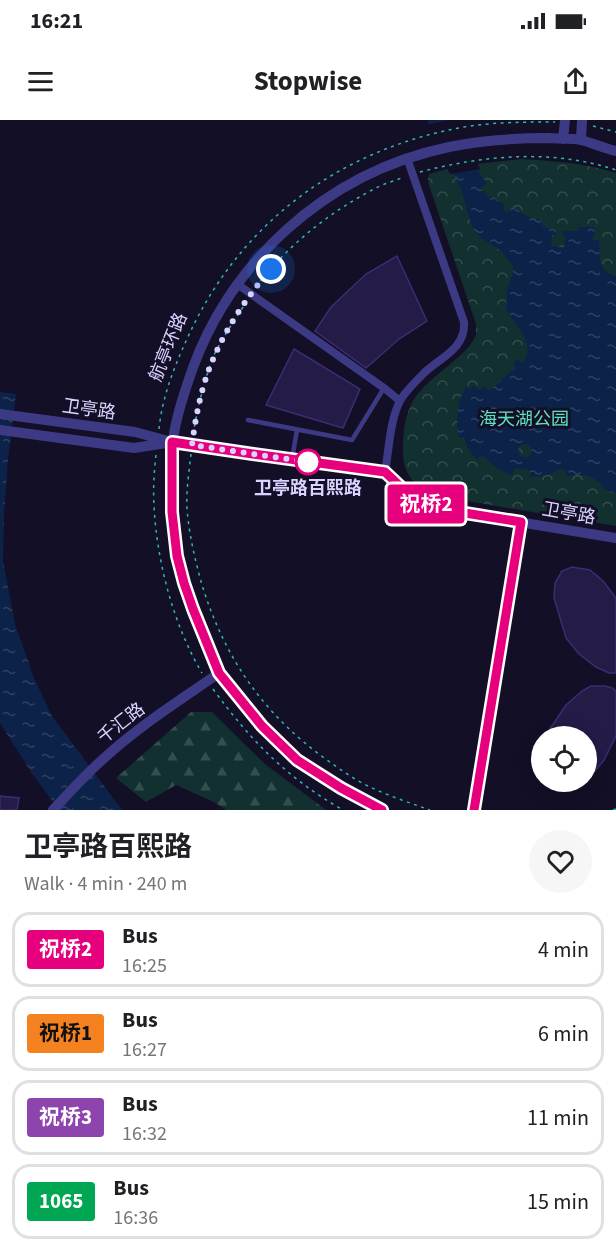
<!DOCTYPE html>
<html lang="en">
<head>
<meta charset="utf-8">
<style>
	:root { --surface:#fff; --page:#f6f6f6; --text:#202124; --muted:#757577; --line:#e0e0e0 }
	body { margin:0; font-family:"Source Sans 3","Noto Sans SC",sans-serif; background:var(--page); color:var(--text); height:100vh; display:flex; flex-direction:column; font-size:22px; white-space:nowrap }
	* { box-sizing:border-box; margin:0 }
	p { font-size:20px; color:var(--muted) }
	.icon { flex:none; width:33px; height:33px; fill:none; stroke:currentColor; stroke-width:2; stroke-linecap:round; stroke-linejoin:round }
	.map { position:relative; height:690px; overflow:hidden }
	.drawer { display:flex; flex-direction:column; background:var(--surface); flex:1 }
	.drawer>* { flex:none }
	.badge { padding:0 12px; border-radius:4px; font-size:21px; line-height:39px }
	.fabs { position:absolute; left:531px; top:606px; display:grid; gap:12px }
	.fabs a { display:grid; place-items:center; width:66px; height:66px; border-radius:50%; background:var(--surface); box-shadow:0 3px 15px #0003; font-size:30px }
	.you { position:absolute; width:30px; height:30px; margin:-15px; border:4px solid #fff; border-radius:50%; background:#1a73e8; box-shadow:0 0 0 9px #1a73e833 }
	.map>.badge { position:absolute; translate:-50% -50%; box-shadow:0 0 0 3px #fff }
	.round { display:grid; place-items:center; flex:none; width:63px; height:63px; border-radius:32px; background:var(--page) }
	.summary { display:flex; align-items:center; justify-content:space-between; height:102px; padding:0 24px }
	h1 { font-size:28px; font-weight:700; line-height:45px }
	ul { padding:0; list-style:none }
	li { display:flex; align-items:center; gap:18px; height:75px; margin:0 12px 9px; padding:0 12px; border:3px solid var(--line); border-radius:18px }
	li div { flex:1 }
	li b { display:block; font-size:22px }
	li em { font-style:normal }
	li .badge { min-width:66px; font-weight:700; text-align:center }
	.status { display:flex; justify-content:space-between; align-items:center; height:42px; padding:0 30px; background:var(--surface); direction:ltr }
	.status svg { height:16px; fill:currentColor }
	header { display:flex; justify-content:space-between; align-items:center; height:78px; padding:0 24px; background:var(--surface); font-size:27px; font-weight:700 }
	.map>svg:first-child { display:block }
	.forest { fill:url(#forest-firs) }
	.park { fill:url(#park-crowns) }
	.water { fill:url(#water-ripples); fill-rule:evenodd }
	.pier { fill:#130f26 }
	.building { fill:#241b47; stroke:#3b2d73; stroke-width:1.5 }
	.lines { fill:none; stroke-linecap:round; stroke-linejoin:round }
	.path { stroke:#2fb8b0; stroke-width:1.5; stroke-dasharray:3 4.5; stroke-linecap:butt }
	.service { stroke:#3d3a85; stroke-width:4.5 }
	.minor { stroke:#3d3a85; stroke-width:8 }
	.tertiary { stroke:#3d3a85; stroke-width:10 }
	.line-casing { stroke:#fff; stroke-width:14 }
	.line { stroke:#e6007e; stroke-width:9 }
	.walk { stroke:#d9d4ff; stroke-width:6; stroke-dasharray:0 10.8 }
	.stop-dot { fill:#fff; stroke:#e6007e; stroke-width:3 }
	.labels { text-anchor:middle; stroke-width:6; stroke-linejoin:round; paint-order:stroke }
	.street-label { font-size:18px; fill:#d9d4ff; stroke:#130f26 }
	.park-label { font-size:18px; fill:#5fe0c0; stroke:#130f26 }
	.stop-label { font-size:18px; font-weight:bold; fill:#d9d4ff; stroke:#130f26 }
</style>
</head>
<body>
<div class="status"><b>16:21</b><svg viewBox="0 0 49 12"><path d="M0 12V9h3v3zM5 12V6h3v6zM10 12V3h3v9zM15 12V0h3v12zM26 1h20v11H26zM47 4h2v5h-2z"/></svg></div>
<header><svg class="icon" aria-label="menu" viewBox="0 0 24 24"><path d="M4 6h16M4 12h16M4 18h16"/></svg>Stopwise<svg class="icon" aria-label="share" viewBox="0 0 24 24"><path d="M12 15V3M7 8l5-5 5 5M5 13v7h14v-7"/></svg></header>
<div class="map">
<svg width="616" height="690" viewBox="0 0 616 690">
	<defs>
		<pattern id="forest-firs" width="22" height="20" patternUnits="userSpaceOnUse" patternTransform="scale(1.5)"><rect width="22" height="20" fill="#12302f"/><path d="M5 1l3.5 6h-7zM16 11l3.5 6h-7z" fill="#344d4e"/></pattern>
		<pattern id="park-crowns" width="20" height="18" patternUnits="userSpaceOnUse" patternTransform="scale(1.5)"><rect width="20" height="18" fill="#12302f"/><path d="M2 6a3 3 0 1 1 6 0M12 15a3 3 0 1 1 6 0" fill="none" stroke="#344d4e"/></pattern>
		<pattern id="water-ripples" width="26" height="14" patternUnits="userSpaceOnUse" patternTransform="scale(1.5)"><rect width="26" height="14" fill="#0c2248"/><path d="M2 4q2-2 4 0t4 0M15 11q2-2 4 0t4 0" fill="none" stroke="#2f4163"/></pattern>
	</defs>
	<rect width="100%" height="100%" fill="#130f26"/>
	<path class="forest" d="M 191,592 L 212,592 L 265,644 L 326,690 L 226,690 L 214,682 L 176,665 L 146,682 L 116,658 Z"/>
	<path class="park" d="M 522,39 C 554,41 585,43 616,53 L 616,406 L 437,376 C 415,366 403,356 403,331 C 403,314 404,297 413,281 C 425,258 471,235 476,214 C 476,213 476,205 476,204 L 429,65 L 428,59 L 429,54 L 458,46 Z"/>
	<path class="water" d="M 427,0 L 452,0 L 480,54 L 487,63 L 480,68 L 489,78 L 492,76 L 504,85 L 503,90 L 508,93 L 511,87 L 531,98 L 543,101 L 542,106 L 556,110 L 556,115 L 552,115 L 551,126 L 564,128 L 565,116 L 562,115 L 563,111 L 578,111 L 579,107 L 594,107 L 595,115 L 593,116 L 593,120 L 599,120 C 601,139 595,148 616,157 L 616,374 C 604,371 604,367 596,360 C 590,355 576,354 568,356 L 563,348 C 552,354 543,357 530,357 L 530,350 L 515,348 L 512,355 C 500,351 492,345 482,335 L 477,340 L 468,328 L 464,317 L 459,318 C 456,301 456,282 466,267 L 470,269 L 474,265 L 480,271 L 484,267 L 489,271 L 515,248 L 514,242 L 518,240 L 523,243 C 524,240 526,237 527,234 C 531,219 513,201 506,190 L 507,169 L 514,150 L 512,144 L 501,131 L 480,117 L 472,107 L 460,66 L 442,33 ZM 524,324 L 530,326 L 532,330 L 531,335 L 527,337 L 520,336 L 518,332 L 519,327 Z
		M 0,272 L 16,274 L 8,340 L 4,394 L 3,441 L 15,504 L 34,558 L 52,596 L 122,690 L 59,690 L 31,652 L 0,603 Z"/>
	<path class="pier" d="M 450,0 L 456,0 L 480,49 L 450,54 L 439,35 L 426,5 Z"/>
	<path class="building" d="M 397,136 L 427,201 L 399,219 L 366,248 L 315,211 L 331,187 L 366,154 Z
		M 294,229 L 360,269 L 343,308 L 266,285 Z
		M 572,447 L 590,450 L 603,461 L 616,478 L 616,553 L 609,553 L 596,547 L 579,534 L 566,518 L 554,478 L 555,463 L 562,451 Z
		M 591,566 L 605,566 L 612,568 L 616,571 L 616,616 L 604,640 L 596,650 L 586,657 L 586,616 L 545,616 L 566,585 L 582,571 Z
		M 0,676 L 19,678 L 17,690 L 0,690 Z"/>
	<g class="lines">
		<path class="path" d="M 593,6 L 616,12
			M 420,52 C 484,35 553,29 616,50
			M 256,167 C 287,126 328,93 374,69 C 383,64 394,61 404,57
			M 159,309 C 162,278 174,247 187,219 C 239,103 340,29 464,7 C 494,2 525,2 555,2
			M 193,314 C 198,287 204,259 215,233 C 224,215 236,198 247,181
			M 191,334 C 189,352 186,371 187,389 C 189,414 195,440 202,465 C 225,539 264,595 327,640 C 341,650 355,660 370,667 C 389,676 410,683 430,690
			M 156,335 C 154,352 153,369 154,386 C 157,442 173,504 202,553
			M 213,569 C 251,621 287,658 343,690
			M 613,690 L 616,689"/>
		<path class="service" d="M 248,300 L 352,320 L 384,268
			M 292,339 L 297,310"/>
		<path class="minor" d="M 237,164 L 384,268 L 400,281
			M 385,352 C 389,330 390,298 401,279 C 407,270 415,262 423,254 C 439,238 466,229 464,202 L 407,38"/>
		<path class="tertiary" d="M 563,19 L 565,0
			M 581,20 L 582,0
			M 0,294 L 135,312 L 172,322 L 253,334 L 385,352 L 402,368 L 416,378 L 427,385 L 440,389 L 616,418
			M 0,310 L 134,328 L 166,323
			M 53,690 C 69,673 84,656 101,641 C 137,607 179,581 219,553
			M 382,690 C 352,676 322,660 296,638 C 277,623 261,604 245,585 C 236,575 225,564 219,552 C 212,539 207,526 202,513 C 196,496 188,480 184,463 C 174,431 172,397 171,363 C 171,350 171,335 173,321 C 175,302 181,283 187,265 C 225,144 325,53 449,27 C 482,20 515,18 549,18 C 559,19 570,18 581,20 C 592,23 604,28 616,31
			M 474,690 L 521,402"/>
	</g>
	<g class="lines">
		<g class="line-casing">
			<path id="line" d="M 382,690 L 341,668 L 297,640 L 262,606 L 219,553 L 193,489 L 184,463 L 177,436 L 172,392 L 172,322 L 253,334 L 385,352 L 402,368 L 416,378 L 427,385 L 440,389 L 521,402 L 474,690"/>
		</g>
		<use href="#line" class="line"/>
		<path class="walk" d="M 271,149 C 250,173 228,205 215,235 C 202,263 196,294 192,325 L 308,342"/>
	</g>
	<circle class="stop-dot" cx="308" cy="342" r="12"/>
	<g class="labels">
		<g class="street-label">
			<text transform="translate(168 227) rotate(-68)" y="6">航亭环路</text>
			<text transform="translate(89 289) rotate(8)" y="6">卫亭路</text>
			<text transform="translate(569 393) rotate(10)" y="6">卫亭路</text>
			<text transform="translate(121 603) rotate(-38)" y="6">千汇路</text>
		</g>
		<g class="park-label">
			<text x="524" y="305">海天湖公园</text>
		</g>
		<g class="stop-label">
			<text x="308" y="374">卫亭路百熙路</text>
		</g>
	</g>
</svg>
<div class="fabs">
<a><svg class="icon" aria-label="locate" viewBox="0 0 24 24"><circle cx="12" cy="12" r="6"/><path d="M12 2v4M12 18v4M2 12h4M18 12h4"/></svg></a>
</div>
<div class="you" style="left:271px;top:149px"></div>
<b class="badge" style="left:426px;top:384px;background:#e6007e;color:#fff">祝桥2</b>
</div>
<section class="drawer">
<div class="summary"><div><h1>卫亭路百熙路</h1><p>Walk · 4 min · 240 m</p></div><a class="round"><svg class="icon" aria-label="heart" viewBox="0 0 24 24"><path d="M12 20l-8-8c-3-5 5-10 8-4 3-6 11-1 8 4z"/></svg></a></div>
<ul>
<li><span class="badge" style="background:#e6007e;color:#fff">祝桥2</span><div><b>Bus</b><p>16:25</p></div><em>4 min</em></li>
<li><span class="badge" style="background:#f58220;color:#111">祝桥1</span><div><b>Bus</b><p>16:27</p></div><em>6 min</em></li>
<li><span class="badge" style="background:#8e44ad;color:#fff">祝桥3</span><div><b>Bus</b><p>16:32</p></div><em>11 min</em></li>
<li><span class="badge" style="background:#00a651;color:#fff">1065</span><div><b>Bus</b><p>16:36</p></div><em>15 min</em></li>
</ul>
</section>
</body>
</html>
